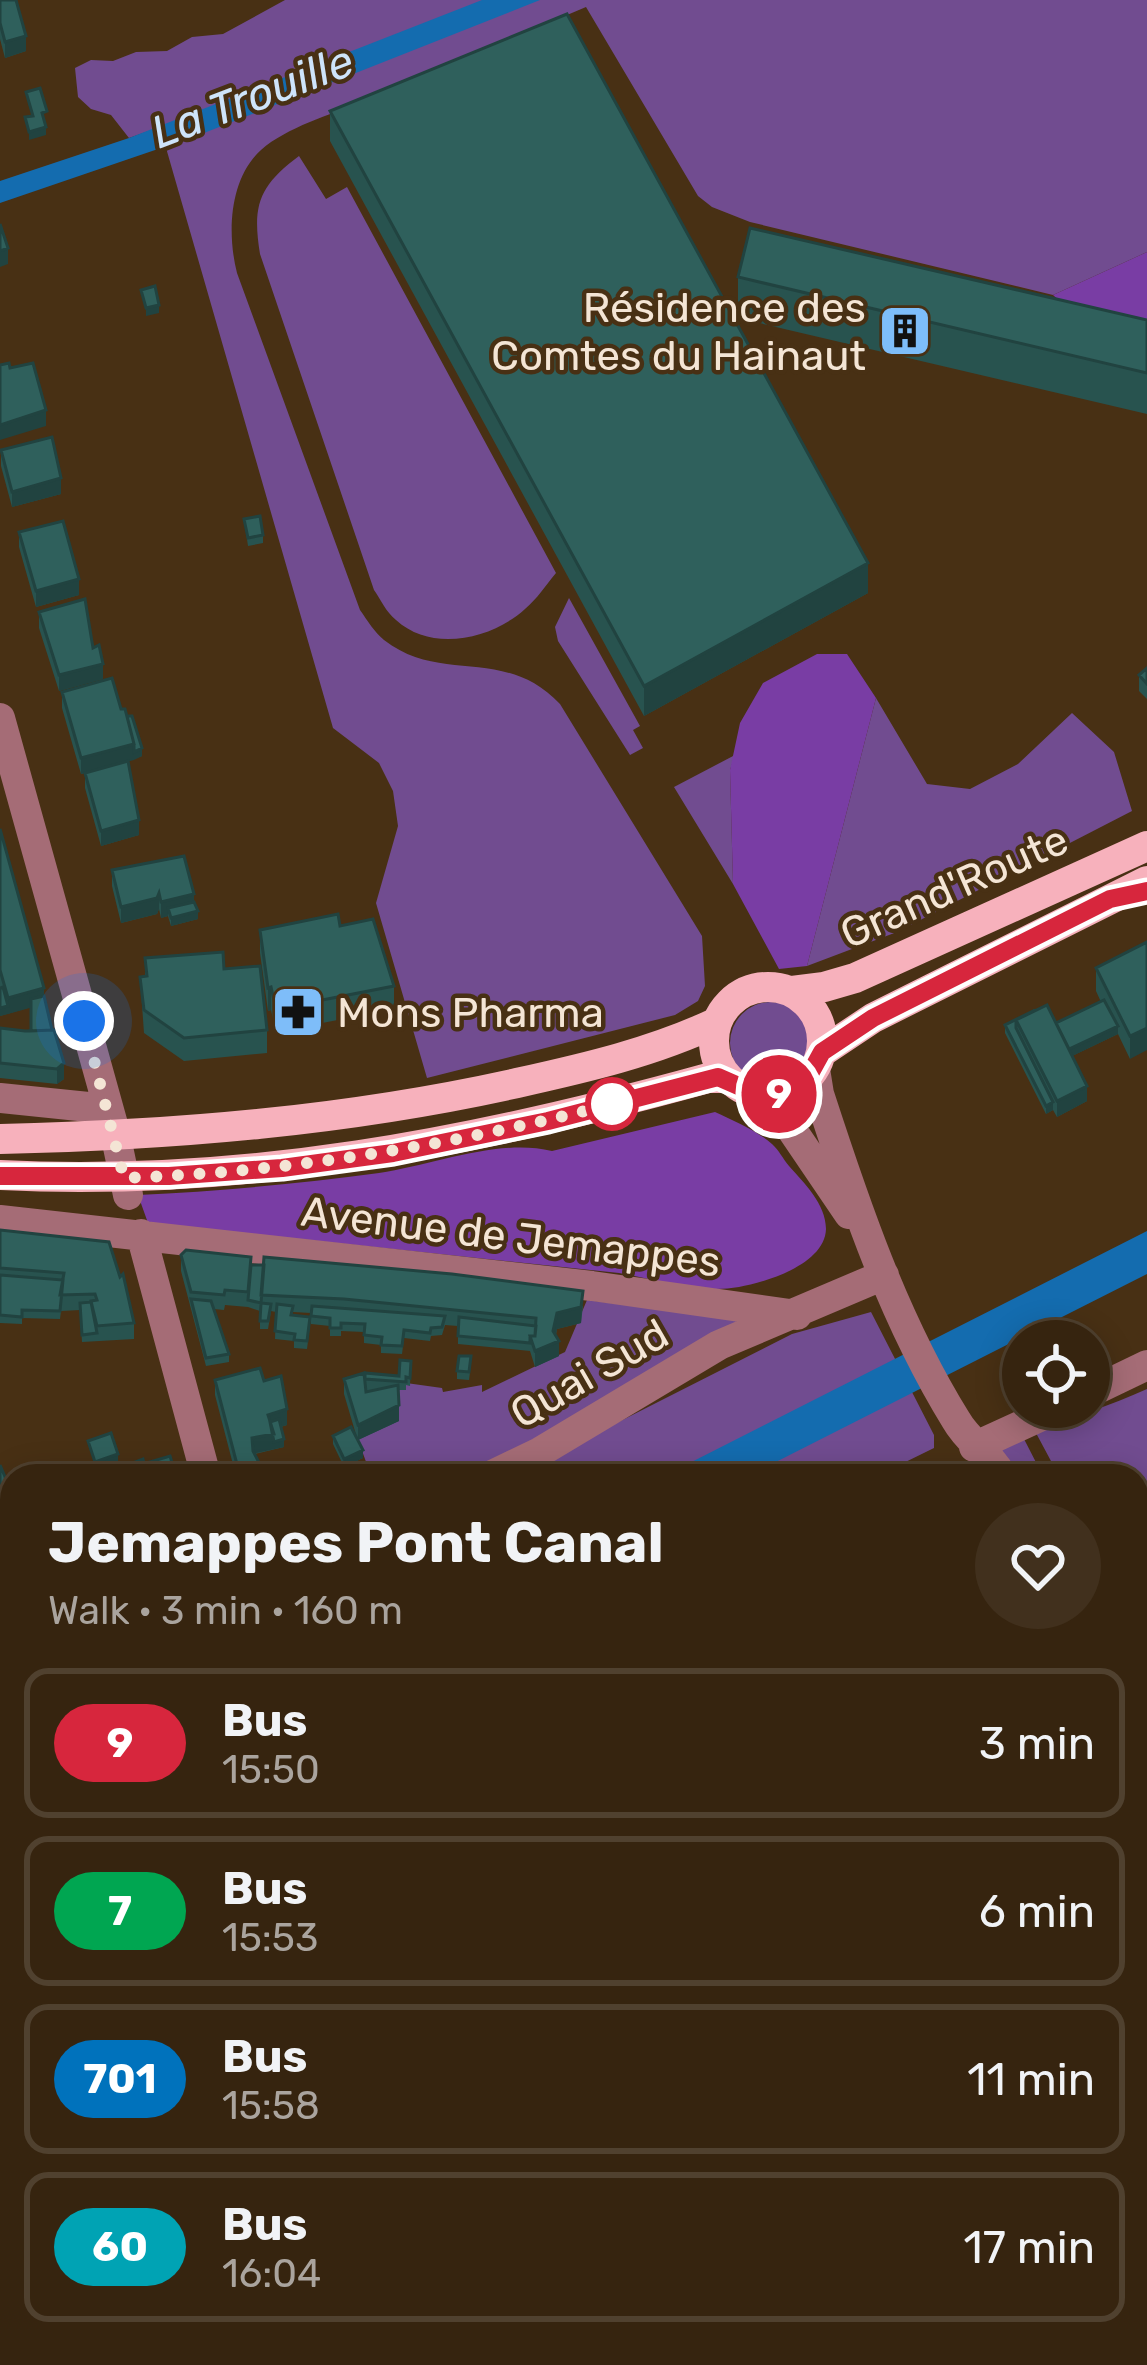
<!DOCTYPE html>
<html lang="en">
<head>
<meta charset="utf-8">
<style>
	:root { --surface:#36240f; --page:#41301d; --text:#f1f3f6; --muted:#aaa49e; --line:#50412f }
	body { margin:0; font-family:Rubik,sans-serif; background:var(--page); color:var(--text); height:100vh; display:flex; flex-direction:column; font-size:45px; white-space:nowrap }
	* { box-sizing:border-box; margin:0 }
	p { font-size:39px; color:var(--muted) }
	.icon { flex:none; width:66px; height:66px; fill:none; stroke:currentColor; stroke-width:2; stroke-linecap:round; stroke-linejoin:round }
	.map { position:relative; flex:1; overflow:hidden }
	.panel { position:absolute; left:0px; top:1464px; width:1149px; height:903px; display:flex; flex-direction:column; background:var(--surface); border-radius:36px 36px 0 0; box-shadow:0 6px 30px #0003,0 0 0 3px var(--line) }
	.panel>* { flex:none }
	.badge { padding:0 24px; border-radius:39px; font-size:42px; line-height:78px }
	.tools { position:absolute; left:1002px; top:1320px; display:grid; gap:24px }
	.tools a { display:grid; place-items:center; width:108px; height:108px; border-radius:50%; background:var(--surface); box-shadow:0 6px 30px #0003,0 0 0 3px var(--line); font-size:60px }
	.you { position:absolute; width:60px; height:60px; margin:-30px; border:9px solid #fff; border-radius:50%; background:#1a73e8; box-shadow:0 0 0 18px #1a73e833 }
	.map>.badge { position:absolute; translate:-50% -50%; box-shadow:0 0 0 6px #fff }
	.round { display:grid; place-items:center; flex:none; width:126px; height:126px; border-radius:63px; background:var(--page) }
	.summary { display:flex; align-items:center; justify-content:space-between; height:204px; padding:0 48px }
	h1 { font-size:57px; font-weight:700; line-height:90px }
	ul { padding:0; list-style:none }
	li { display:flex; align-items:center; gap:36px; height:150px; margin:0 24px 18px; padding:0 24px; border:6px solid var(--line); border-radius:24px }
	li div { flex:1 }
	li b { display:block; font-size:45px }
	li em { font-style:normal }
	li .badge { min-width:132px; font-weight:700; text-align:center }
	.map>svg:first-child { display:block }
	.green { fill:#714c90 }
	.forest { fill:#793da4 }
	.water { fill:#146caf }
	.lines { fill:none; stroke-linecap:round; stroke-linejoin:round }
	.minor { stroke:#a56c76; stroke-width:30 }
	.major { stroke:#f7b1bc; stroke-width:30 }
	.wall { fill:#28534f }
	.shaded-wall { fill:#214340 }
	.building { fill:#2f605c; stroke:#214340; stroke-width:3 }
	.line-casing { stroke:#fff; stroke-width:27 }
	.line { stroke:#d7263d; stroke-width:18 }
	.walk { stroke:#f4e5d5; stroke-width:12; stroke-dasharray:0 21.6 }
	.stop-dot { fill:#fff; stroke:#d7263d; stroke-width:6 }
	.labels { text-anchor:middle; stroke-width:9; stroke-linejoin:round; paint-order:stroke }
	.poi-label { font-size:42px; fill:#f4e5d5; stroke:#483014; text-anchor:end }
	.street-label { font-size:42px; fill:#f4e5d5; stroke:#483014 }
	.water-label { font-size:45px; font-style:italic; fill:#cee4fa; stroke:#483014 }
</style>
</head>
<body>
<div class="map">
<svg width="1147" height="2365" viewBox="0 0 1147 2365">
	<rect width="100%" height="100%" fill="#483014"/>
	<path class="green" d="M 285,0 L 1147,0 L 1147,252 L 1053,295 L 750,222 L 712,207 L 698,196 L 586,7 C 511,39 437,70 362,102 C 330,115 287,127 261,150 C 229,179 227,234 237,273 L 360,610 C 367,620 375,633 384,640 C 442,685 504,645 560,704 L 702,936 L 705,986 L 698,1001 L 675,1015 L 427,1078 L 376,903 L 398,826 L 393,791 L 379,763 L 333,728 L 160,127 L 129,138 L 111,115 L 91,109 L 78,97 L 75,68 L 91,60 L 113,61 L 136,52 L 167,51 L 192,37 L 223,34 Z
		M 299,156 L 326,199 L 347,187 L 556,573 C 546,585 537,599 525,609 C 492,639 432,653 396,620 C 386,612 381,600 374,590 L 260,254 C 252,205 259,186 299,156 Z
		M 569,598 L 640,726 L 633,730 L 643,748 L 630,755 L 558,641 L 555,627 Z
		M 876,698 L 927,784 L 970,789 L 1018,764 L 1072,713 L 1114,752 L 1132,811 L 897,932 L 807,966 Z
		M 735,755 L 730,770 L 733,884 L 674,787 Z
		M730 1043a41 41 0 1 1 82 0a41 41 0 1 1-82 0Z
		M 587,1300 L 752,1321 L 580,1421 L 469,1476 L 359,1476 L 369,1470 L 357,1437 L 397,1420 L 399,1382 L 442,1388 L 443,1392 L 482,1385 L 482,1392 L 565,1352 Z
		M 871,1312 L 934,1435 L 934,1448 L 877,1476 L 512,1476 L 792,1334 Z
		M 1147,1389 L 1147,1595 L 1137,1586 L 1137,1476 L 1059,1476 L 1036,1433 C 1073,1416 1110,1406 1147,1389 Z
		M 1024,1439 L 1043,1476 L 1015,1476 L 1001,1450 Z
		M 12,1700 L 12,1887 L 0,1893 L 0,1706 Z"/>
	<path class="forest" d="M 1147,252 L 1147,335 L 1064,305 L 1053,295 Z
		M 817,654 L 847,654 L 876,698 L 807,966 L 779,969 L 733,884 L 730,770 L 740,723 L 763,683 Z
		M 715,1112 C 734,1121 756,1130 772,1144 C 779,1150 783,1159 789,1166 C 804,1183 826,1204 826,1229 C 825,1264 767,1282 739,1287 C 699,1294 658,1280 619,1273 L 148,1223 L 138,1195 C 219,1191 299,1184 379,1173 C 434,1165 498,1138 552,1151 Z"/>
	<path class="water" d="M 482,0 L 540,0 L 199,135 L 0,203 L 0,181 L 129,138 Z
		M 1147,1231 L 1147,1274 L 748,1476 L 664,1476 Z"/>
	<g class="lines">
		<path class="minor" d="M 0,718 L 114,1128 L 128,1195
			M 815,1069 L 819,1094 C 855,1205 894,1320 956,1420 C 969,1443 990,1453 1002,1476
			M 759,1095 L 792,1130 L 849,1214
			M 0,1098 L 108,1109
			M 0,1220 L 592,1286 L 797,1315
			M 141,1234 L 206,1476
			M 1089,1393 L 1147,1365
			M 974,1447 L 1061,1407
			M 490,1476 L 540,1452 L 719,1345 L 884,1275
			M 1137,1655 L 1147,1664
			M 0,1687 L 12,1681
			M 1137,1697 L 1147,1706
			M 0,2147 L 12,2140
			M 0,2226 L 12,2216"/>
		<path class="major" d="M714 1041a54 54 0 1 1 108 0a54 54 0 1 1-108 0Z
			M 792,991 L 824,987 L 855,978 L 1147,846
			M 822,1052 L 873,1018 L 1147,881
			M 0,1139 C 175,1135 346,1121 517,1083 C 585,1068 654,1052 717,1022
			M 0,1175 C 245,1187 473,1143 708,1078 L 728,1078"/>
	</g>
	<path class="wall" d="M 0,0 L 26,51 L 5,58 L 0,39 Z
		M 330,111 L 868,593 L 644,716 L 330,141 Z
		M 738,277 L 1147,320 L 1147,414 L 738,318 Z
		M 1,450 L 61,494 L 12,507 L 1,466 Z
		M 244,519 L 263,535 L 263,543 L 248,546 Z
		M 19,532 L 79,595 L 36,607 L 19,547 Z
		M 39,612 L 93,648 L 103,679 L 59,691 L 39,628 Z
		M 1147,668 L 1147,699 L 1139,691 L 1139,675 Z
		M 62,692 L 121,709 L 142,756 L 129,761 L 139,835 L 101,846 L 85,788 L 85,773 L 81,774 L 62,708 Z
		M 0,829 L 64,1079 L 57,1084 L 0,1078 L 0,1028 L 31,1031 L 31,1007 L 0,1016 Z
		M 112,870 L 194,902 L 198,919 L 171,926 L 168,916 L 161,918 L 159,909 L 157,914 L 121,923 L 112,886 Z
		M 340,926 L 394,986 L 394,1009 L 276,1032 L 271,1010 L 268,1011 L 260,953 L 260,930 Z
		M 1147,942 L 1130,1059 L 1118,1034 L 1072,1056 L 1087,1101 L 1057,1117 L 1053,1110 L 1046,1114 L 1005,1033 L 1005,1025 L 1047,1005 L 1056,1023 L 1101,1002 L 1096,991 L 1096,968 Z
		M 145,958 L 224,969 L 267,1030 L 267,1053 L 184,1061 L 144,1033 L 140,977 L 145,976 Z
		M 0,1230 L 109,1242 L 134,1323 L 134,1339 L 82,1342 L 80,1310 L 61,1311 L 60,1319 L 22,1318 L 22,1324 L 0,1323 Z
		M 181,1255 L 583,1306 L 581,1323 L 557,1329 L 556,1335 L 559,1356 L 535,1367 L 530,1351 L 458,1344 L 458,1326 L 445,1325 L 442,1335 L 431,1336 L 430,1341 L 404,1338 L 402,1354 L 381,1353 L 381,1345 L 364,1343 L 364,1332 L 341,1331 L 341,1336 L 330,1336 L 330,1326 L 311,1324 L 311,1313 L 293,1312 L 292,1315 L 310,1325 L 307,1349 L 294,1348 L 294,1341 L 275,1339 L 276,1312 L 271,1311 L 268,1329 L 260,1329 L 260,1311 L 248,1307 L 225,1305 L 224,1310 L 214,1309 L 229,1354 L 229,1362 L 206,1366 L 181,1271 Z
		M 411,1361 L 410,1386 L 406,1385 L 406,1390 L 398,1390 L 399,1421 L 358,1440 L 363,1458 L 344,1467 L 333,1444 L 333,1436 L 357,1438 L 344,1394 L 344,1379 L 365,1373 L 399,1376 Z
		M 471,1364 L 469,1380 L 457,1379 L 457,1371 Z
		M 215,1380 L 264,1381 L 287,1425 L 281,1427 L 284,1447 L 255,1454 L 266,1476 L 236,1476 L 215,1395 Z
		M 632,2355 L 1137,2355 L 1147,2365 L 632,2365 Z"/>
	<path class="shaded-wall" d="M 26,36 L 26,51 L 5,58 L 5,42 Z
		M 46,127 L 46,135 L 29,140 L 29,132 Z
		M 8,248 L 8,264 L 0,267 L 0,251 Z
		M 159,305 L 159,313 L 146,316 L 146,308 Z
		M 46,410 L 46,426 L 0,440 L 0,425 Z
		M 61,478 L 61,494 L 12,507 L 12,492 Z
		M 868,563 L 868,593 L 644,716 L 644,686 Z
		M 79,579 L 79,595 L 36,607 L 36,591 Z
		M 103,664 L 103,679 L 59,691 L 59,675 Z
		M 134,744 L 134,760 L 81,774 L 81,758 Z
		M 142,748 L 142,756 L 134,760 L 134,752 Z
		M 139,820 L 139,835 L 101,846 L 101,831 Z
		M 159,893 L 159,909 L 157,914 L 121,923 L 121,907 Z
		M 194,894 L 194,909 L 168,908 L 168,916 L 161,918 L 161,902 Z
		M 198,911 L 198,919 L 171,926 L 171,918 Z
		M 271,987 L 271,1010 L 268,1011 L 268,988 Z
		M 44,988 L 44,1004 L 8,1014 L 8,998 Z
		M 8,1006 L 8,1014 L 0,1016 L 0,1008 Z
		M 1118,1026 L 1118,1034 L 1066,1059 L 1066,1051 Z
		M 1147,1028 L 1147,1050 L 1130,1059 L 1130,1036 Z
		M 64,1063 L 64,1079 L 57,1084 L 57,1069 Z
		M 1087,1086 L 1087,1101 L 1057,1117 L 1057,1101 Z
		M 1053,1102 L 1053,1110 L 1046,1114 L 1046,1106 Z
		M 583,1291 L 581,1323 L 557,1329 L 554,1343 L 559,1341 L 559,1356 L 535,1367 L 535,1351 L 557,1313 Z
		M 399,1405 L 399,1421 L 358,1440 L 358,1425 Z
		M 287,1409 L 287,1425 L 270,1430 L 268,1415 Z
		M 274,1434 L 284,1439 L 284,1447 L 252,1454 L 252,1438 Z
		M 363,1450 L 363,1458 L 344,1467 L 344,1459 Z
		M 118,1454 L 118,1462 L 95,1470 L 95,1462 Z
		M 11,1491 L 12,1548 L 0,1552 L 0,1523 L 7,1493 Z
		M 12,2060 L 12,2083 L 5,2087 L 5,2097 L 0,2099 L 1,2066 Z
		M 1147,2150 L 1147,2180 L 1137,2185 L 1137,2155 Z"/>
	<path class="building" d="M 0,0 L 16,0 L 26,36 L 5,42 L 0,23 Z
		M 567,14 L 868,563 L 644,686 L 330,111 Z
		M 40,88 L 47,111 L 42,113 L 46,127 L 29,132 L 25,117 L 33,116 L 26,92 Z
		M 0,224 L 8,248 L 0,251 Z
		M 750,228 L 1147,320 L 1147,373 L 738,277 Z
		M 155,286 L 159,305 L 146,308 L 141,290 Z
		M 9,363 L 10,368 L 33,363 L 46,410 L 0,425 L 0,365 Z
		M 52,437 L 61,478 L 12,492 L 1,450 Z
		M 260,516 L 263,535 L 248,538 L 244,519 Z
		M 63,521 L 79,579 L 36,591 L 19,532 Z
		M 85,599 L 93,648 L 99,645 L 103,664 L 59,675 L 39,612 Z
		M 1147,668 L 1147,684 L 1139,675 Z
		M 112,678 L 121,709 L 125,709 L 134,744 L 81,758 L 62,692 Z
		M 127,716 L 132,716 L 142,748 L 134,752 L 134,744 Z
		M 128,761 L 139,820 L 101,831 L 85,773 Z
		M 0,829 L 44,988 L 8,998 L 0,970 Z
		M 184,856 L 194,894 L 161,902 L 159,893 L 157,898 L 121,907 L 112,870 Z
		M 194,902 L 198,911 L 171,918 L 168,908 Z
		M 338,914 L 340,926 L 373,919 L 394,986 L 276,1009 L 271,987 L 268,988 L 260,930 Z
		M 1147,942 L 1147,1028 L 1130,1036 L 1096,968 Z
		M 223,952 L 224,969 L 260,966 L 267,1030 L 184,1038 L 144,1010 L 140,977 L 147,976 L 145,958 Z
		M 3,987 L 8,1006 L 0,1008 L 0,988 Z
		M 44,996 L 52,1030 L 31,1031 L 31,999 Z
		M 1104,1000 L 1118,1026 L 1069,1049 L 1056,1023 Z
		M 1047,1005 L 1087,1086 L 1057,1101 L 1016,1020 Z
		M 1035,1010 L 1016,1020 L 1016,1028 L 1053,1102 L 1046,1106 L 1005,1025 Z
		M 0,1028 L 25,1031 L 54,1030 L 64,1063 L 57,1069 L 0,1063 Z
		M 0,1230 L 109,1242 L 120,1277 L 123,1274 L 134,1323 L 97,1326 L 91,1301 L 97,1300 L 95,1294 L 60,1295 L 64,1273 L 0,1268 Z
		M 186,1250 L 251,1257 L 248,1292 L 225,1290 L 224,1295 L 191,1292 L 181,1255 Z
		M 264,1257 L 452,1274 L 583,1291 L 581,1307 L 557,1313 L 553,1331 L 559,1341 L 535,1351 L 530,1336 L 535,1336 L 536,1318 L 344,1299 L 261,1295 Z
		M 251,1265 L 264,1265 L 261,1303 L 248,1300 Z
		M 0,1275 L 63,1280 L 60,1311 L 22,1310 L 22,1317 L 0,1315 Z
		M 191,1299 L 211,1301 L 229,1354 L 206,1358 Z
		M 91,1302 L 97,1333 L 82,1335 L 80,1303 Z
		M 261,1303 L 271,1304 L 268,1321 L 260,1321 Z
		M 277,1304 L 293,1306 L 291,1315 L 310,1317 L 307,1341 L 294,1340 L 295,1334 L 275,1331 Z
		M 312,1306 L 445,1316 L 442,1327 L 431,1328 L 430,1333 L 404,1330 L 402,1346 L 381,1345 L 382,1337 L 364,1335 L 365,1324 L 341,1323 L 341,1328 L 330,1328 L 330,1318 L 311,1316 Z
		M 459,1317 L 536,1326 L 535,1336 L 530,1336 L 530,1343 L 458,1336 Z
		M 459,1356 L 471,1356 L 469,1372 L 457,1371 Z
		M 400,1360 L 411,1361 L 410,1378 L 406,1377 L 406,1382 L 365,1379 L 365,1373 L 399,1376 Z
		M 260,1368 L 264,1381 L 281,1376 L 287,1409 L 268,1415 L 274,1434 L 252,1438 L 253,1451 L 266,1476 L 240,1476 L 215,1380 Z
		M 364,1373 L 366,1392 L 398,1385 L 399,1405 L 358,1425 L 344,1379 Z
		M 279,1419 L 284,1439 L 274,1442 L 270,1422 Z
		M 351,1427 L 363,1450 L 344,1459 L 333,1436 Z
		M 111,1433 L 118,1454 L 95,1462 L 88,1441 Z
		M 170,1456 L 176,1476 L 139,1476 L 136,1466 Z
		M 143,1459 L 144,1463 L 136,1466 L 136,1473 L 133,1463 Z
		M 0,1465 L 11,1491 L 7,1493 L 12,1505 L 12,1518 L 0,1523 Z
		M 1137,1768 L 1147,1789 L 1147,2150 L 1137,2155 Z
		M 11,2012 L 12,2060 L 1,2066 L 5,2074 L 0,2076 L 0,2013 L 2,2017 Z
		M 1147,2191 L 1147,2365 L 642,2365 L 637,2355 L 1137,2355 L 1137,2196 Z
		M 12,2348 L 12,2355 L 565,2355 L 570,2365 L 0,2365 L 0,2355 Z"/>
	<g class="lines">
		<g class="line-casing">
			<path id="line" d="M 0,1176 L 169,1176 L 282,1168 L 393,1153 L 548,1121 L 718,1077 L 759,1095 L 774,1096 L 806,1081 L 822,1052 L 873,1018 L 1110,899 L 1147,891"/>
		</g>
		<use href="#line" class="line"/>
		<path class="walk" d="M 84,1021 L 124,1178 C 293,1172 457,1144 621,1102 L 612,1104"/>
	</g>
	<defs>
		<g id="building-square" transform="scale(2.7)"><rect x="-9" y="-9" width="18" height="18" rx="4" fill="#7ebdf9" stroke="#483014"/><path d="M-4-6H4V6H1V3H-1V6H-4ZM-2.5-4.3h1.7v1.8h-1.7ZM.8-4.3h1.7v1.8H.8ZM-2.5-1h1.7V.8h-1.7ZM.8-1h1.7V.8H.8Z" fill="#111"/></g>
		<g id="pharmacy-square" transform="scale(2.7)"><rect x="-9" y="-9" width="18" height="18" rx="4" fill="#7ebdf9" stroke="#483014"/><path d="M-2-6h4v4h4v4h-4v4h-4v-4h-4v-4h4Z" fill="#111"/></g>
	</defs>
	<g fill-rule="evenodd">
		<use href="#building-square" x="905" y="331"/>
		<use href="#pharmacy-square" x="298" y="1012"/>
	</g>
	<circle class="stop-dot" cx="612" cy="1104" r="24"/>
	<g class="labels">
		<g class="poi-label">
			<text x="866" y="322">Résidence des<tspan x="866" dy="48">Comtes du Hainaut</tspan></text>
			<text x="337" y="1027" text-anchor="start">Mons Pharma</text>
		</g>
		<g class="street-label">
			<text transform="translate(954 886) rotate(-24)" y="15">Grand'Route</text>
			<text transform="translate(511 1236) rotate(7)" y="15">Avenue de Jemappes</text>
			<text transform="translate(589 1373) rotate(-30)" y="15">Quai Sud</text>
		</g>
		<g class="water-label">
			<text transform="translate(252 96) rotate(-21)" y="16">La Trouille</text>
		</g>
	</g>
</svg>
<div class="tools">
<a><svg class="icon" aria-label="locate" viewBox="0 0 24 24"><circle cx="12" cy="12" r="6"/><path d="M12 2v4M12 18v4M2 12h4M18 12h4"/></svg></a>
</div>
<div class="you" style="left:84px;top:1021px"></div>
<b class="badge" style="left:779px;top:1094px;background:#d7263d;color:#fff">9</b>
<section class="panel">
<div class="summary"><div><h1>Jemappes Pont Canal</h1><p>Walk · 3 min · 160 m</p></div><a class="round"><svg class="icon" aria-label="heart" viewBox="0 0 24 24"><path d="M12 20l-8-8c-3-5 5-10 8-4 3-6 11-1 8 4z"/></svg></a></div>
<ul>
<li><span class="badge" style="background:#d7263d;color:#fff">9</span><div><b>Bus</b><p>15:50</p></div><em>3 min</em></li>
<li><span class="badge" style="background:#00a651;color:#fff">7</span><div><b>Bus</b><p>15:53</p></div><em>6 min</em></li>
<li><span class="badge" style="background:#0072bc;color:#fff">701</span><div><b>Bus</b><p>15:58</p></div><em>11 min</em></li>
<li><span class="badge" style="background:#00a3b4;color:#fff">60</span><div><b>Bus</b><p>16:04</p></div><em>17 min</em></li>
</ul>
</section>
</div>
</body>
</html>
